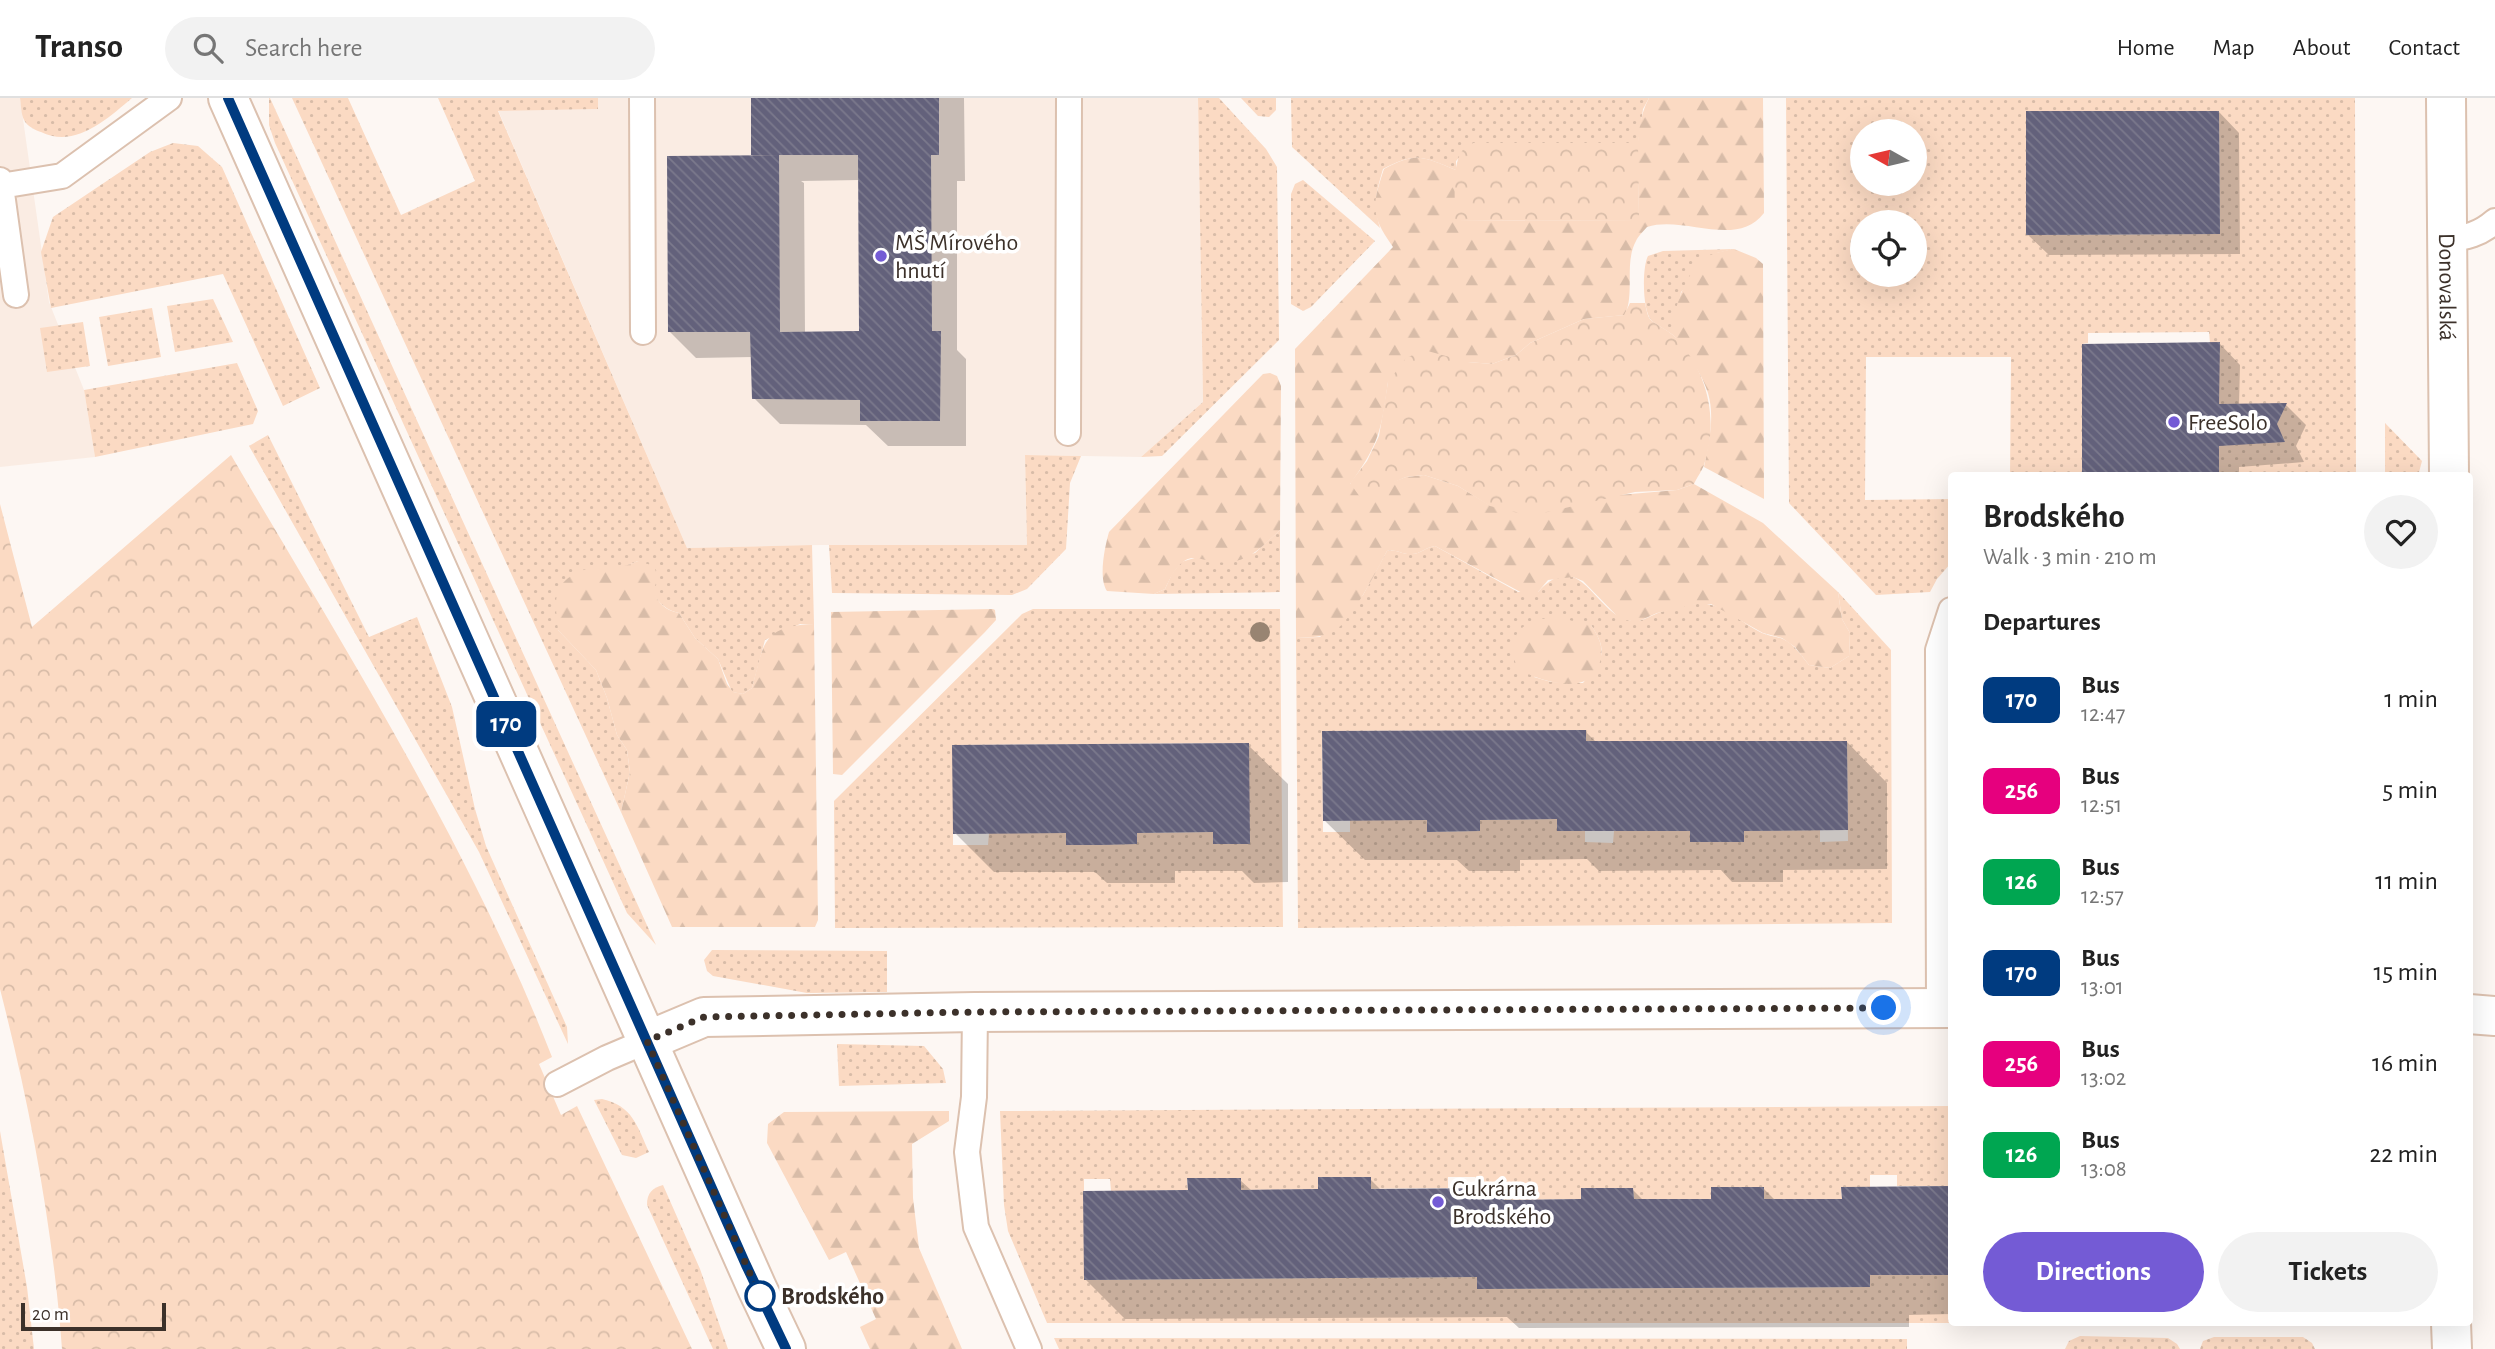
<!DOCTYPE html>
<html lang="en">
<head>
<meta charset="utf-8">
<style>
	:root { --surface:#fff; --page:#f2f2f2; --text:#222; --muted:#767676; --line:#e0e0e0; --accent:#745bd5 }
	body { margin:0; font-family:"Alegreya Sans",sans-serif; background:var(--page); color:var(--text); height:100vh; display:flex; flex-direction:column; font-size:26px; white-space:nowrap }
	* { box-sizing:border-box; margin:0 }
	p { font-size:23px; color:var(--muted) }
	.icon { flex:none; width:38px; height:38px; fill:none; stroke:currentColor; stroke-width:2; stroke-linecap:round; stroke-linejoin:round }
	.map { position:relative; flex:1; overflow:hidden }
	.sheet { position:absolute; left:1948px; top:374px; width:525px; height:854px; display:flex; flex-direction:column; background:var(--surface); border-radius:7px; box-shadow:0 7px 28px #0002 }
	.sheet>* { flex:none }
	.badge { padding:0 14px; border-radius:10px; font-size:24px; line-height:46px }
	.needle { width:46px; rotate:278deg }
	.buttons { position:absolute; left:1850px; top:21px; display:grid; gap:14px }
	.buttons a { display:grid; place-items:center; width:77px; height:77px; border-radius:50%; background:var(--surface); box-shadow:0 7px 28px #0002; font-size:35px }
	.scale { position:absolute; left:21px; bottom:18px; width:145px; box-sizing:border-box; padding-left:7px; border:4px solid #3c312a; border-top:0; font-size:19px; line-height:24px; white-space:nowrap; color:#3c312a; -webkit-text-stroke:5px #fff; paint-order:stroke }
	.you { position:absolute; width:35px; height:35px; margin:-18px; border:5px solid #fff; border-radius:50%; background:#1a73e8; box-shadow:0 0 0 10px #1a73e833 }
	.map>.badge { position:absolute; translate:-50% -50%; box-shadow:0 0 0 4px #fff }
	h2 { padding:0 35px; font-size:26px; line-height:63px }
	.round { display:grid; place-items:center; flex:none; width:74px; height:74px; border-radius:37px; background:var(--page) }
	.head { display:flex; align-items:center; justify-content:space-between; height:119px; padding:0 35px }
	h1 { font-size:33px; font-weight:700; line-height:52px }
	.primary-button { display:flex; gap:14px; margin-top:auto; padding:14px 35px }
	.primary-button a { flex:1; height:80px; border-radius:42px; background:var(--accent); color:#fff; font-size:28px; font-weight:700; line-height:80px; text-align:center }
	.primary-button a+a { background:var(--page); color:var(--text) }
	ul { padding:0; list-style:none }
	li { display:flex; align-items:center; gap:21px; height:91px; padding:0 35px }
	li div { flex:1 }
	li b { display:block; font-size:26px }
	li em { font-style:normal }
	li .badge { min-width:77px; font-weight:700; text-align:center }
	header { display:flex; align-items:center; gap:42px; box-sizing:border-box; height:98px; padding:0 35px; background:var(--surface); border-bottom:2px solid var(--line) }
	header strong { font-size:33px }
	nav { display:flex; gap:38px; margin-inline-start:auto; font-size:24px }
	.search { width:490px; height:63px; background:var(--page); display:flex; align-items:center; gap:18px; box-sizing:border-box; padding:0 24px; border-radius:38px; color:var(--muted); font-size:26px }
	.map>svg:first-child { display:block }
	.built { fill:#faece3 }
	.grass { fill:url(#grass-dots); fill-rule:evenodd }
	.forest { fill:url(#forest-firs) }
	.park { fill:url(#park-crowns) }
	.shadow { fill:#0003; fill-rule:evenodd }
	.building { fill:url(#building-back-hatch) }
	.lines { fill:none; stroke-linecap:round; stroke-linejoin:round }
	.lane-casing { stroke:#dcc1af; stroke-width:28 }
	.street-casing { stroke:#dcc1af; stroke-width:42 }
	.secondary-casing { stroke:#dcc1af; stroke-width:42 }
	.lane { stroke:#fff; stroke-width:24 }
	.street { stroke:#fff; stroke-width:38 }
	.secondary { stroke:#fff; stroke-width:38 }
	.tree { fill:#988472 }
	.line-casing { stroke:#fff; stroke-width:16 }
	.line { stroke:#003b80; stroke-width:10 }
	.walk { stroke:#3c312a; stroke-width:7; stroke-dasharray:0 12.6 }
	.poi-dot { fill:#745bd5; stroke:#fff; stroke-width:2.5 }
	.stop-dot { fill:#fff; stroke:#003b80; stroke-width:3.5 }
	.labels { text-anchor:middle; stroke-width:7; stroke-linejoin:round; paint-order:stroke }
	.poi-label { font-size:24px; fill:#3c312a; stroke:#fff; text-anchor:start }
	.street-label { font-size:24px; fill:#3c312a; stroke:#fff }
	.stop-label { font-size:24px; font-weight:bold; fill:#3c312a; stroke:#fff; text-anchor:start }
</style>
</head>
<body>
<header>
<strong>Transo</strong>
<div class="search"><svg class="icon" aria-label="search" viewBox="0 0 24 24"><circle cx="10" cy="10" r="6"/><path d="M15 15l6 6"/></svg>Search here</div>
<nav><a>Home</a><a>Map</a><a>About</a><a>Contact</a></nav>
</header>
<div class="map">
<svg width="2495" height="1251" viewBox="0 0 2495 1251">
	<defs>
		<pattern id="grass-dots" width="8" height="8" patternUnits="userSpaceOnUse" patternTransform="scale(1.75)"><rect width="8" height="8" fill="#fbdac3"/><path d="M2 2h.1M6 6h.1" fill="none" stroke="#d8bca8" stroke-width="1.8" stroke-linecap="round"/></pattern>
		<pattern id="forest-firs" width="22" height="20" patternUnits="userSpaceOnUse" patternTransform="scale(1.75)"><rect width="22" height="20" fill="#fbdac3"/><path d="M5 1l3.5 6h-7zM16 11l3.5 6h-7z" fill="#d8bca8"/></pattern>
		<pattern id="park-crowns" width="20" height="18" patternUnits="userSpaceOnUse" patternTransform="scale(1.75)"><rect width="20" height="18" fill="#fbdac3"/><path d="M2 6a3 3 0 1 1 6 0M12 15a3 3 0 1 1 6 0" fill="none" stroke="#d8bca8"/></pattern>
		<pattern id="building-back-hatch" width="6" height="6" patternUnits="userSpaceOnUse" patternTransform="scale(1.75)"><rect width="6" height="6" fill="#63617b"/><path d="M-1 5l2 2M0 0l6 6M5-1l2 2" fill="none" stroke="#7b798c"/></pattern>
	</defs>
	<rect width="100%" height="100%" fill="#fdf7f3"/>
	<path class="built" d="M 0,0 L 20,0 L 49,204 L 84,292 L 95,359 L 0,369 Z
		M 598,0 L 1198,0 L 1203,304 L 1141,359 L 1025,357 L 1027,447 L 821,447 L 687,450 L 498,12 L 598,11 Z"/>
	<path class="grass" d="M 20,0 L 132,0 C 107,21 75,51 41,34 C 35,32 27,28 24,22 C 21,16 21,6 20,0 Z
		M 269,0 L 270,0 L 656,847 L 627,815 L 275,45 L 269,27 Z
		M 292,0 L 348,0 L 401,117 L 475,83 L 438,0 L 598,0 L 598,11 L 498,13 L 687,450 L 812,447 L 814,526 L 800,526 L 765,542 L 752,590 L 743,596 L 732,594 L 718,561 L 695,540 L 679,515 C 654,510 649,485 638,463 L 619,471 L 598,469 L 558,532 L 596,572 L 607,600 L 617,637 L 627,652 L 630,674 L 621,714 Z
		M 1198,0 L 1219,0 L 1266,51 L 1277,69 L 1279,242 L 1162,358 L 1141,359 L 1203,304 Z
		M 1241,0 L 1276,0 L 1276,12 L 1269,19 L 1258,18 Z
		M 1291,0 L 1649,0 L 1643,11 L 1638,45 L 1474,45 L 1456,63 L 1456,72 C 1424,59 1416,53 1383,71 C 1376,95 1373,105 1380,130 L 1292,49 Z
		M 1786,0 L 2355,0 L 2356,378 L 2219,378 L 2219,245 L 2210,245 L 2209,234 L 2088,235 L 2088,245 L 2082,246 L 2082,378 L 2010,378 L 2011,259 L 1866,259 L 1865,402 L 1951,401 L 1951,465 L 1937,481 L 1930,494 L 1876,497 L 1789,405 ZM 2026,13 L 2219,13 L 2220,136 L 2027,137 ZM 1862,33 L 1914,33 L 1914,86 L 1862,86 ZM 1862,124 L 1914,124 L 1914,177 L 1862,177 Z
		M 173,45 L 198,48 L 222,69 L 320,290 L 283,308 L 223,176 L 51,210 L 41,154 L 53,119 L 150,54 Z
		M 1303,82 L 1375,143 L 1311,209 L 1303,213 L 1291,206 L 1291,96 L 1295,86 Z
		M 1734,151 L 1717,155 L 1681,194 L 1675,225 L 1675,239 C 1668,232 1659,229 1652,223 C 1642,214 1642,169 1648,158 L 1663,153 Z
		M 213,201 L 233,244 L 175,254 L 167,208 Z
		M 152,210 L 161,259 L 108,268 L 99,219 Z
		M 83,224 L 90,268 L 47,274 L 40,230 Z
		M 237,265 L 258,313 L 253,326 L 95,359 L 84,292 Z
		M 2385,325 L 2422,363 L 2418,378 L 2385,378 Z
		M 268,337 L 369,539 L 417,519 L 452,609 L 475,711 L 486,748 L 567,929 L 568,946 L 479,754 L 249,348 Z
		M 1025,357 L 1081,358 L 1070,385 L 1066,451 L 1027,491 L 1012,497 L 832,495 L 829,447 L 1027,447 Z
		M 1280,432 L 1280,494 L 1154,496 L 1165,491 L 1172,476 L 1181,464 L 1198,459 L 1215,463 L 1255,455 Z
		M 1435,448 L 1518,494 L 1538,494 C 1582,446 1595,520 1633,523 C 1642,524 1650,518 1658,515 C 1669,511 1683,508 1695,506 C 1721,502 1740,525 1762,535 C 1768,538 1776,538 1783,541 C 1794,546 1801,557 1809,567 L 1830,570 L 1849,558 L 1850,535 L 1842,521 L 1838,494 L 1891,552 L 1892,825 L 1298,830 L 1296,540 L 1320,539 L 1363,497 L 1387,453 C 1397,451 1402,457 1412,456 C 1420,456 1426,449 1435,448 ZM 1591,527 C 1609,555 1603,561 1583,585 L 1551,584 L 1534,579 ZM 1585,632 L 1586,643 L 1847,643 L 1848,743 L 1820,744 L 1820,732 L 1744,733 L 1743,744 L 1691,744 L 1690,733 L 1614,733 L 1613,745 L 1585,744 L 1585,733 L 1557,733 L 1557,721 L 1480,722 L 1480,733 L 1427,734 L 1427,722 L 1350,722 L 1350,734 L 1323,734 L 1322,633 Z
		M 1033,511 L 1280,511 L 1283,829 L 835,830 L 834,703 L 1022,516 ZM 1249,645 L 1249,746 L 1213,746 L 1213,734 L 1137,735 L 1136,746 L 1066,747 L 1066,735 L 989,735 L 988,747 L 953,747 L 953,647 Z
		M 712,852 L 887,853 L 887,894 L 807,895 L 713,878 L 707,873 L 704,862 Z
		M 837,946 L 924,948 L 943,971 L 946,985 L 839,988 Z
		M 602,1001 C 633,1008 637,1028 649,1054 L 636,1060 L 622,1057 L 594,1002 Z
		M 1951,1008 L 1951,1088 L 1897,1088 L 1897,1077 L 1870,1077 L 1870,1089 L 1841,1089 L 1842,1101 L 1764,1101 L 1764,1089 L 1711,1089 L 1711,1101 L 1634,1101 L 1633,1090 L 1581,1090 L 1581,1101 L 1504,1102 L 1504,1091 L 1476,1090 L 1475,1079 L 1448,1079 L 1448,1090 L 1241,1092 L 1187,1081 L 1188,1092 L 1111,1093 L 1110,1081 L 1084,1081 L 1084,1182 L 1477,1179 L 1478,1191 L 1869,1189 L 1870,1177 L 1951,1177 L 1951,1225 L 2017,1225 L 1047,1225 L 1008,1133 L 1004,1107 L 1000,1013 Z
		M 0,1033 L 27,1189 L 34,1251 L 0,1251 Z
		M 663,1087 L 700,1171 L 728,1251 L 713,1251 L 647,1107 C 647,1095 652,1090 663,1087 Z
		M 2080,1238 L 2168,1240 L 2177,1246 L 2180,1251 L 2065,1251 L 2069,1243 Z
		M 2214,1239 L 2303,1239 L 2312,1245 L 2315,1251 L 2200,1251 L 2203,1243 Z
		M 1054,1240 L 1907,1241 L 1907,1251 L 1059,1251 Z"/>
	<path class="forest" d="M 1649,0 L 1763,0 L 1764,115 C 1737,151 1684,117 1647,129 C 1643,134 1638,138 1636,143 C 1624,165 1635,194 1625,217 L 1584,221 L 1530,245 L 1516,257 L 1492,266 L 1468,264 L 1388,284 C 1381,332 1380,345 1350,386 L 1393,384 L 1406,379 L 1424,377 L 1458,388 L 1491,408 L 1677,392 L 1694,386 L 1763,425 L 1838,494 L 1842,521 L 1850,535 L 1849,558 L 1830,570 L 1809,567 L 1795,549 L 1782,540 L 1763,535 L 1711,506 L 1697,506 L 1657,515 L 1637,524 L 1620,521 L 1583,483 L 1573,479 L 1548,482 L 1538,494 L 1526,497 L 1435,448 C 1426,449 1420,456 1412,456 C 1402,457 1397,451 1387,453 C 1377,472 1351,524 1334,533 C 1323,540 1309,539 1296,540 L 1295,251 L 1393,149 C 1370,117 1372,107 1384,71 C 1416,53 1424,59 1456,72 L 1456,122 L 1638,123 C 1641,83 1630,36 1649,0 Z
		M 1734,151 L 1756,160 L 1763,166 L 1764,401 L 1704,369 C 1709,344 1715,319 1708,295 C 1703,279 1694,266 1684,252 C 1682,249 1677,243 1675,239 C 1668,219 1687,174 1703,161 C 1712,155 1723,153 1734,151 Z
		M 1270,275 L 1277,278 L 1281,288 L 1280,432 C 1267,444 1254,459 1236,463 C 1199,472 1190,437 1165,491 L 1154,496 L 1107,493 C 1098,480 1105,448 1109,434 L 1263,276 Z
		M 638,463 L 654,468 L 658,480 L 653,493 C 659,506 665,512 679,515 L 695,540 L 718,561 L 727,586 L 733,594 L 743,596 L 752,590 C 764,546 761,528 814,526 L 818,822 L 815,829 L 672,829 L 621,714 L 630,674 L 627,652 L 617,637 L 607,600 L 596,572 L 558,532 C 557,520 554,504 558,493 C 564,478 585,469 600,469 C 619,469 619,471 638,463 Z
		M 993,511 L 995,512 L 996,522 L 985,534 L 842,677 L 833,676 L 831,514 Z
		M 1555,519 L 1591,527 C 1600,541 1605,551 1599,567 C 1587,600 1539,582 1517,571 C 1506,534 1521,523 1555,519 Z
		M 949,1013 L 949,1023 L 912,1046 L 913,1100 L 919,1150 L 962,1251 L 870,1251 L 860,1229 L 876,1221 L 846,1154 L 829,1162 L 767,1045 L 768,1026 L 784,1014 Z"/>
	<path class="park" d="M 1474,45 L 1638,45 L 1639,123 L 1455,122 C 1456,101 1448,50 1474,45 Z
		M 1630,205 L 1645,205 C 1646,209 1647,217 1650,221 C 1653,225 1670,233 1676,240 C 1708,275 1719,321 1704,367 C 1702,373 1697,379 1694,386 L 1677,392 L 1635,394 L 1530,418 L 1490,408 L 1458,388 L 1424,377 L 1406,379 L 1360,399 L 1350,385 L 1367,363 L 1379,338 L 1388,284 L 1406,260 L 1424,252 L 1468,264 L 1492,266 L 1516,257 L 1530,245 L 1584,221 L 1624,217 Z
		M 231,357 C 346,553 469,747 552,959 L 539,966 L 561,1017 L 577,1008 L 692,1251 L 62,1251 C 53,1130 30,1008 0,891 L 0,406 L 32,529 Z"/>
	<path class="shadow" d="M 752,0 L 964,0 L 965,83 L 957,83 L 957,252 L 966,261 L 966,348 L 888,348 L 866,327 L 780,326 L 754,300 L 753,259 L 696,260 L 670,234 L 755,59 L 752,57 ZM 860,82 L 861,235 L 805,235 L 804,85 L 801,83 Z
		M 2219,14 L 2239,35 L 2240,156 L 2049,157 L 2028,137 Z
		M 2220,246 L 2240,267 L 2239,308 L 2286,307 L 2306,327 L 2296,348 L 2304,364 L 2239,369 L 2239,378 L 2084,378 Z
		M 1585,633 L 1597,645 L 1847,644 L 1887,685 L 1887,771 L 1783,772 L 1783,784 L 1732,784 L 1721,772 L 1599,773 L 1587,761 L 1520,762 L 1520,773 L 1469,773 L 1457,762 L 1365,762 L 1324,722 Z
		M 1248,647 L 1288,686 L 1288,784 L 1254,785 L 1242,773 L 1175,773 L 1175,785 L 1107,785 L 1095,774 L 994,774 L 955,735 Z
		M 1370,1081 L 1382,1093 L 1503,1092 L 1515,1104 L 1582,1103 L 1633,1092 L 1644,1103 L 1712,1103 L 1764,1091 L 1776,1103 L 1843,1102 L 1843,1090 L 1951,1090 L 1951,1216 L 1909,1217 L 1909,1229 L 1519,1230 L 1507,1219 L 1125,1221 L 1085,1181 L 1190,1094 L 1240,1082 L 1252,1093 L 1320,1093 Z"/>
	<path class="building" d="M 751,0 L 939,0 L 939,57 L 931,57 L 932,233 L 941,233 L 940,323 L 860,323 L 860,302 L 752,301 L 750,234 L 668,234 L 667,58 L 779,57 L 780,234 L 859,233 L 858,57 L 751,57 Z
		M 2026,13 L 2219,13 L 2220,136 L 2026,137 Z
		M 2220,244 L 2219,306 L 2287,305 L 2277,326 L 2285,344 L 2219,348 L 2219,378 L 2082,378 L 2082,246 Z
		M 1586,632 L 1586,643 L 1847,643 L 1848,732 L 1744,733 L 1744,744 L 1690,744 L 1690,733 L 1557,733 L 1557,721 L 1480,722 L 1480,733 L 1427,734 L 1427,722 L 1323,723 L 1322,633 Z
		M 1249,645 L 1250,746 L 1213,746 L 1213,734 L 1137,735 L 1137,746 L 1102,747 L 1066,747 L 1066,735 L 953,736 L 952,647 Z
		M 1318,1079 L 1371,1079 L 1371,1091 L 1504,1090 L 1504,1102 L 1581,1101 L 1581,1090 L 1633,1090 L 1634,1101 L 1711,1101 L 1711,1089 L 1764,1089 L 1764,1101 L 1842,1101 L 1841,1089 L 1951,1088 L 1951,1177 L 1870,1177 L 1870,1189 L 1477,1191 L 1477,1179 L 1084,1182 L 1083,1093 L 1188,1092 L 1187,1080 L 1241,1080 L 1241,1092 L 1318,1091 Z"/>
	<g class="lines">
		<g class="lane-casing">
			<path id="lane" d="M 642,0 L 643,234
				M 0,82 L 1,88 L 62,78 L 169,0
				M 1,88 L 16,197
				M 2447,141 C 2466,140 2480,136 2495,123
				M 1068,335 L 1069,0
				M 1939,910 L 1938,552 L 1951,512
				M 975,914 L 974,999 L 967,1054 L 976,1129 L 1029,1251
				M 557,986 L 607,960 L 647,943"/>
		</g>
		<g class="street-casing">
			<g id="street">
				<path id="s1" d="M 2446,0 L 2449,378"/>
				<path d="M 2469,916 L 2495,918"/>
				<path d="M 647,943 L 704,919 L 975,914 L 1951,910"/>
				<path d="M 2451,1225 L 2452,1251"/>
			</g>
		</g>
		<g class="secondary-casing">
			<path id="secondary" d="M 228,0 L 757,1190 L 786,1251"/>
		</g>
		<use href="#lane" class="lane"/>
		<use href="#street" class="street"/>
		<use href="#secondary" class="secondary"/>
	</g>
	<circle class="tree" cx="1260" cy="534" r="10"/>
	<g class="lines">
		<g class="line-casing">
			<path id="line" d="M 228,0 L 746,1167 L 786,1251"/>
		</g>
		<use href="#line" class="line"/>
		<path class="walk" d="M 760,1198 L 647,943 L 704,919 L 975,914 L 1884,910"/>
	</g>
	<g class="poi-dot">
		<circle cx="881" cy="158" r="7"/>
		<circle cx="2174" cy="324" r="7"/>
		<circle cx="1438" cy="1104" r="7"/>
	</g>
	<circle class="stop-dot" cx="760" cy="1198" r="14"/>
	<g class="labels">
		<g class="poi-label">
			<text x="895" y="152">MŠ Mírového<tspan x="895" dy="28">hnutí</tspan></text>
			<text x="2188" y="332">FreeSolo</text>
			<text x="1452" y="1098">Cukrárna<tspan x="1452" dy="28">Brodského</tspan></text>
		</g>
		<g class="street-label">
			<text dy="8" stroke="none"><textPath href="#s1" startOffset="189">Donovalská</textPath></text>
		</g>
		<g class="stop-label">
			<text x="781" y="1206">Brodského</text>
		</g>
	</g>
</svg>
<div class="buttons">
<a><svg class="needle" viewBox="-14 -14 28 28"><path d="M0-13l5 13h-10z" fill="#e53935"/><path d="M0 13l5-13h-10z" fill="#767676"/></svg></a>
<a><svg class="icon" aria-label="locate" viewBox="0 0 24 24"><circle cx="12" cy="12" r="6"/><path d="M12 2v4M12 18v4M2 12h4M18 12h4"/></svg></a>
</div>
<div class="scale">20 m</div>
<div class="you" style="left:1884px;top:910px"></div>
<b class="badge" style="left:506px;top:626px;background:#003b80;color:#fff">170</b>
<section class="sheet">
<div class="head"><div><h1>Brodského</h1><p>Walk · 3 min · 210 m</p></div><a class="round"><svg class="icon" aria-label="heart" viewBox="0 0 24 24"><path d="M12 20l-8-8c-3-5 5-10 8-4 3-6 11-1 8 4z"/></svg></a></div>
<h2>Departures</h2>
<ul>
<li><span class="badge" style="background:#003b80;color:#fff">170</span><div><b>Bus</b><p>12:47</p></div><em>1 min</em></li>
<li><span class="badge" style="background:#e6007e;color:#fff">256</span><div><b>Bus</b><p>12:51</p></div><em>5 min</em></li>
<li><span class="badge" style="background:#00a651;color:#fff">126</span><div><b>Bus</b><p>12:57</p></div><em>11 min</em></li>
<li><span class="badge" style="background:#003b80;color:#fff">170</span><div><b>Bus</b><p>13:01</p></div><em>15 min</em></li>
<li><span class="badge" style="background:#e6007e;color:#fff">256</span><div><b>Bus</b><p>13:02</p></div><em>16 min</em></li>
<li><span class="badge" style="background:#00a651;color:#fff">126</span><div><b>Bus</b><p>13:08</p></div><em>22 min</em></li>
</ul>
<div class="primary-button"><a>Directions</a><a>Tickets</a></div>
</section>
</div>
</body>
</html>
